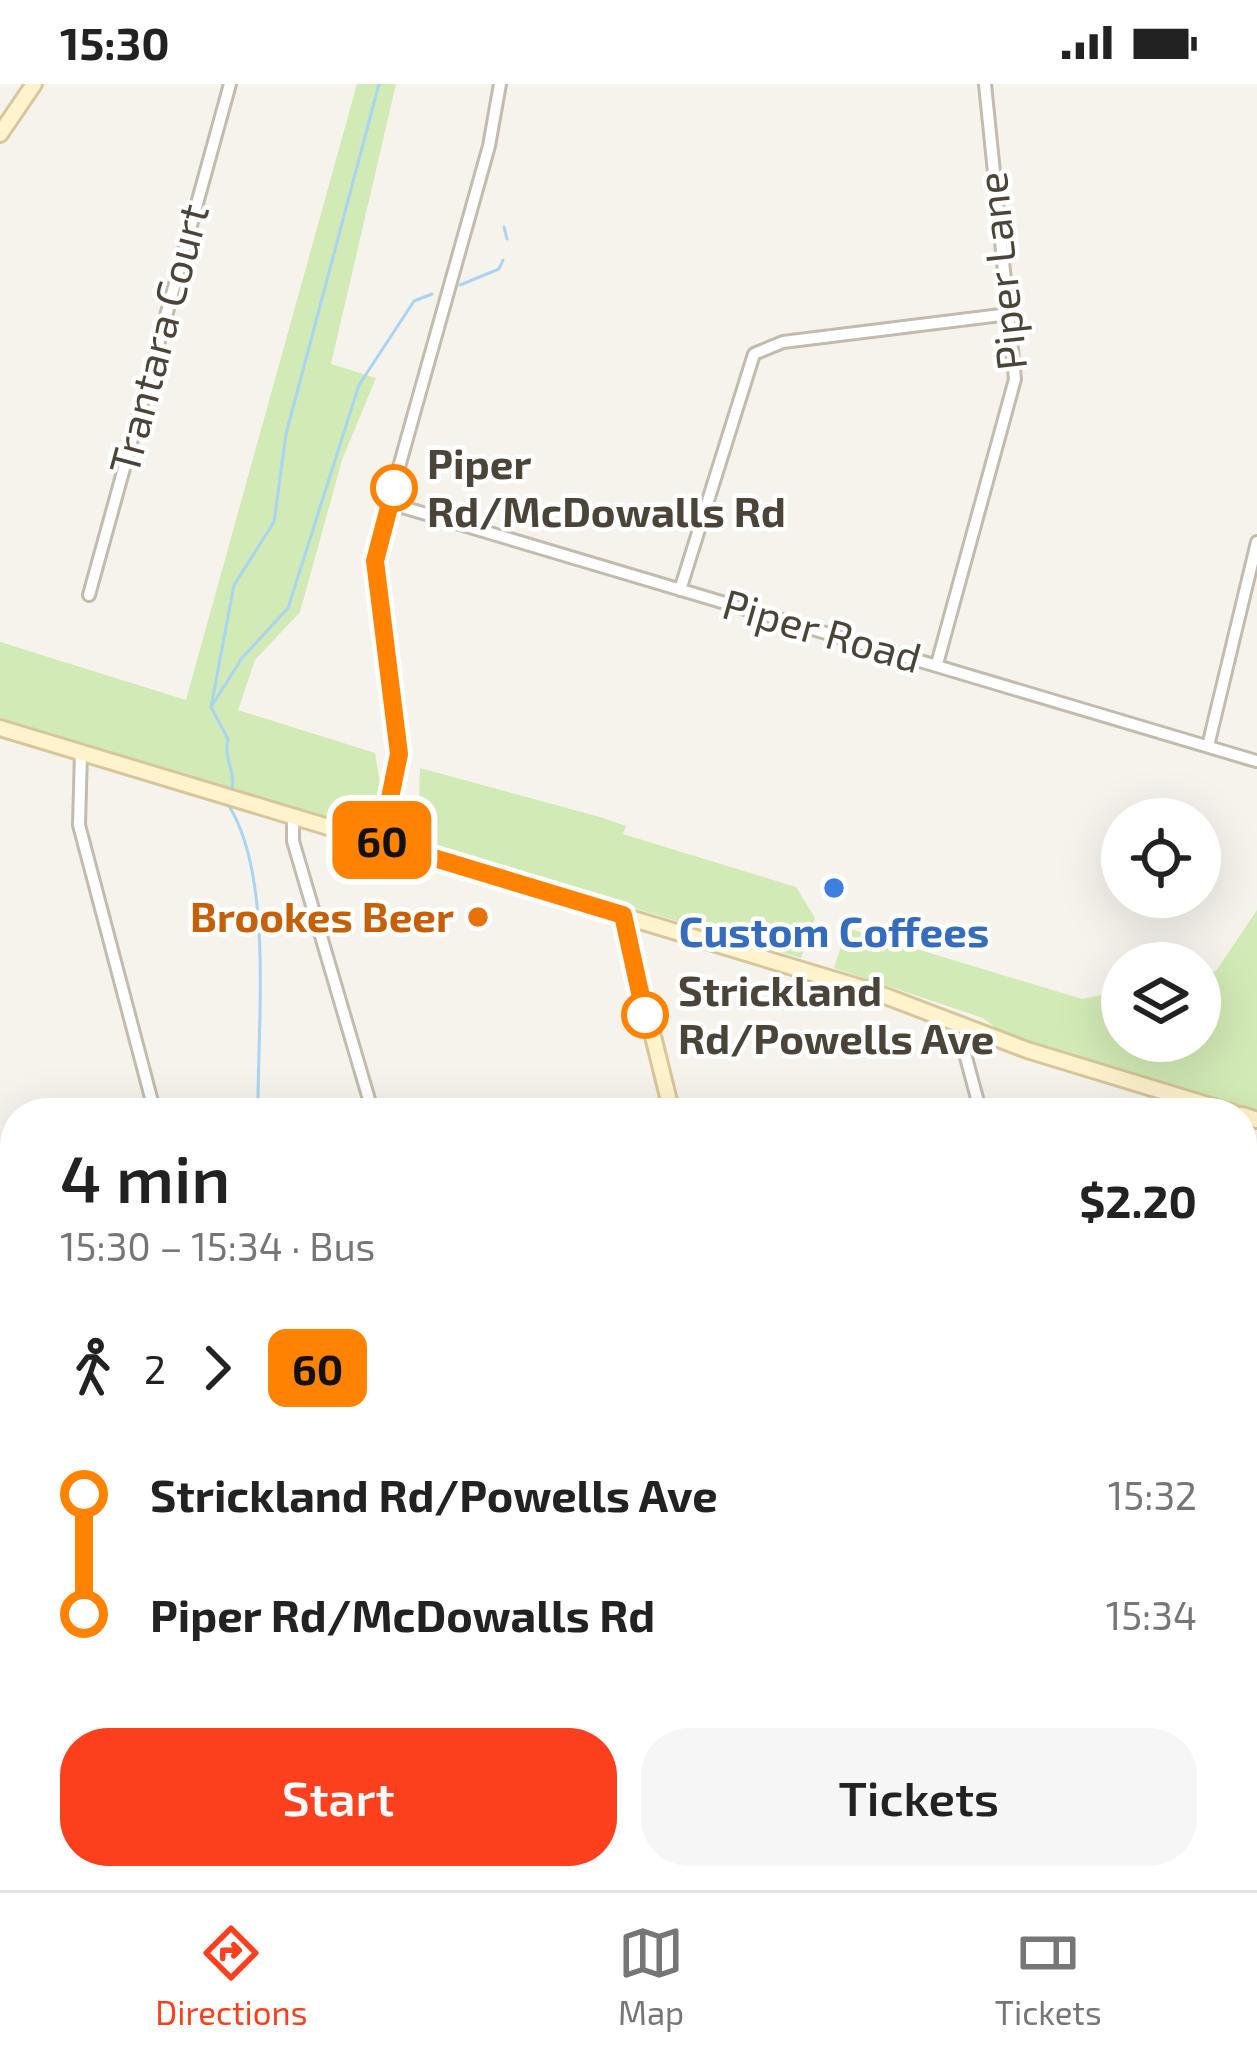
<!DOCTYPE html>
<html lang="en">
<head>
<meta charset="utf-8">
<style>
	:root { --surface:#fff; --page:#f6f6f6; --text:#222; --muted:#767676; --line:#e0e0e0; --accent:#fc3f1d }
	body { margin:0; font-family:"Exo 2",sans-serif; background:var(--page); color:var(--text); height:100vh; display:flex; flex-direction:column; font-size:45px; white-space:nowrap }
	* { box-sizing:border-box; margin:0 }
	p { font-size:39px; color:var(--muted) }
	.icon { flex:none; width:66px; height:66px; fill:none; stroke:currentColor; stroke-width:2; stroke-linecap:round; stroke-linejoin:round }
	.map { position:relative; flex:1; overflow:hidden }
	.details { position:absolute; left:0px; top:1014px; width:1257px; height:792px; display:flex; flex-direction:column; background:var(--surface); border-radius:48px 48px 0 0; box-shadow:0 12px 48px #0002 }
	.details>* { flex:none }
	.badge { padding:0 24px; border-radius:18px; font-size:42px; line-height:78px }
	.fabs { position:absolute; left:1101px; top:714px; display:grid; gap:24px }
	.fabs a { display:grid; place-items:center; width:120px; height:120px; border-radius:50%; background:var(--surface); box-shadow:0 12px 48px #0002; font-size:60px }
	.map>.badge { position:absolute; translate:-50% -50%; box-shadow:0 0 0 6px #fff }
	.legs { display:flex; align-items:center; gap:18px; height:132px; padding:0 60px; font-size:39px }
	.legs p { margin-inline-start:auto }
	.summary { display:flex; align-items:center; justify-content:space-between; height:204px; padding:0 60px }
	h1 { font-size:66px; font-weight:600; line-height:90px }
	.action { display:flex; gap:24px; margin-top:auto; padding:24px 60px }
	.action a { flex:1; height:138px; border-radius:48px; background:var(--accent); color:#fff; font-size:48px; font-weight:600; line-height:138px; text-align:center }
	.action a+a { background:var(--page); color:var(--text) }
	ul { padding:0 60px; list-style:none }
	li { display:flex; align-items:center; gap:42px; height:120px; font-size:45px }
	li i { display:grid; place-items:center; width:18px; height:100%; margin:0 15px; background:currentColor }
	li i::after { content:''; width:30px; height:30px; margin:-15px; border:9px solid; border-radius:50%; background:var(--surface) }
	li p { margin-inline-start:auto }
	li:first-child i { background:linear-gradient(#0000 50%,currentColor 0) }
	li:last-child i { background:linear-gradient(currentColor 50%,#0000 0) }
	.status { display:flex; justify-content:space-between; align-items:center; height:84px; padding:0 60px; background:var(--surface); direction:ltr }
	.status svg { height:33px; fill:currentColor }
	.tabs { display:flex; justify-content:space-around; align-items:center; height:168px; border-top:3px solid var(--line); background:var(--surface); font-size:33px; color:var(--muted) }
	.tabs a { display:grid; justify-items:center; gap:6px }
	.tabs .current { color:var(--accent) }
	.map>svg:first-child { display:block }
	.green { fill:#d2eab5 }
	.lines { fill:none; stroke-linecap:round; stroke-linejoin:round }
	.stream { stroke:#a9d4f2; stroke-width:3 }
	.street-casing { stroke:#c2bbae; stroke-width:16 }
	.secondary-casing { stroke:#d6c79b; stroke-width:20 }
	.street { stroke:#fff; stroke-width:10 }
	.secondary { stroke:#fff3cd; stroke-width:14 }
	.line-1-casing { stroke:#fff; stroke-width:27 }
	.line-1 { stroke:#ff8200; stroke-width:18 }
	.stop-1-dot { fill:#fff; stroke:#ff8200; stroke-width:6 }
	.shop-dot { fill:#3f7fe0; stroke:#fff; stroke-width:4.5 }
	.food-dot { fill:#e8710a; stroke:#fff; stroke-width:4.5 }
	.labels { text-anchor:middle; stroke-width:9; stroke-linejoin:round; paint-order:stroke }
	.street-label { font-size:42px; fill:#4b4439; stroke:#fff }
	.stop-label { font-size:42px; font-weight:bold; fill:#4b4439; stroke:#fff; text-anchor:start }
	.food-label { font-size:42px; font-weight:bold; fill:#c56008; stroke:#fff; text-anchor:end }
	.shop-label { font-size:42px; font-weight:bold; fill:#366cbe; stroke:#fff }
</style>
</head>
<body>
<div class="status"><b>15:30</b><svg viewBox="0 0 49 12"><path d="M0 12V9h3v3zM5 12V6h3v6zM10 12V3h3v9zM15 12V0h3v12zM26 1h20v11H26zM47 4h2v5h-2z"/></svg></div>
<div class="map">
<svg width="1257" height="1806" viewBox="0 0 1257 1806">
	<rect width="100%" height="100%" fill="#f6f3ec"/>
	<path class="green" d="M 357,0 L 396,0 L 331,280 L 376,294 L 342,376 L 300,528 L 255,576 L 238,626 L 375,669 C 378,693 390,728 369,745 L 337,740 L 0,638 L 0,558 L 186,616 Z
		M 420,684 L 600,733 L 626,742 L 623,750 L 796,803 L 815,834 L 801,874 L 406,756 L 400,738 L 419,718 Z
		M 1257,826 L 1257,1029 L 1005,951 L 983,934 L 834,884 L 847,844 L 1082,915 L 1122,907 L 1122,957 L 1200,957 L 1200,890 L 1216,887 Z
		M 15,1649 L 15,1707 L 0,1711 L 0,1653 Z
		M 390,1791 L 565,1791 L 569,1806 L 394,1806 Z"/>
	<g class="lines">
		<path class="stream" d="M 504,143 L 507,155
			M 460,201 L 499,185 L 503,176
			M 211,623 L 234,501 L 274,438 L 286,350 L 379,0
			M 232,705 C 236,688 223,674 228,655 L 211,623 L 242,574 L 288,524 L 359,301 L 414,217 L 432,210
			M 229,722 C 274,794 257,944 258,1029
			M 1242,1663 L 1257,1663
			M 505,1791 L 516,1806"/>
		<g class="street-casing">
			<path id="street" d="M 389,419 L 1256,677
				M 680,506 L 754,270 L 783,258 L 1009,230
				M 89,511 L 230,0
				M 937,580 L 1015,295 L 985,0
				M 1208,662 L 1257,458
				M 81,668 L 79,741 L 155,1029
				M 293,732 L 293,757 L 373,1029
				M 381,758 L 399,670 L 377,514 L 376,465 L 489,62 L 500,0
				M 971,944 L 964,966 L 981,1029
				M 0,1364 L 15,1360
				M 1242,1432 L 1257,1429
				M 0,1591 L 15,1587
				M 242,1791 L 246,1806
				M 366,1791 L 370,1806
				M 576,1791 L 581,1806
				M 691,1791 L 695,1806
				M 1034,1791 L 1035,1797
				M 1191,1791 L 1194,1806
				M 0,1798 L 15,1788
				M 705,1806 L 754,1792"/>
		</g>
		<g class="secondary-casing">
			<path id="secondary" d="M 0,50 L 34,0
				M 0,644 L 872,907 L 1027,966 L 1234,1029
				M 623,831 L 672,1029
				M 1242,1031 L 1257,1036
				M 880,1791 L 884,1806"/>
		</g>
		<use href="#street" class="street"/>
		<use href="#secondary" class="secondary"/>
	</g>
	<g class="lines">
		<g class="line-1-casing">
			<path id="line-1" d="M 394,404 L 375,477 L 399,670 L 381,758 L 623,831 L 645,931"/>
		</g>
		<use href="#line-1" class="line-1"/>
	</g>
	<g class="stop-1-dot">
		<circle cx="394" cy="404" r="21"/>
		<circle cx="645" cy="931" r="21"/>
	</g>
	<circle class="shop-dot" cx="834" cy="804" r="12"/>
	<circle class="food-dot" cx="478" cy="833" r="12"/>
	<g class="labels">
		<g class="street-label">
			<text transform="translate(1002 187) rotate(-96)" y="15">Piper Lane</text>
			<text transform="translate(159 255) rotate(-75)" y="15">Trantara Court</text>
			<text transform="translate(822 547) rotate(16)" y="15">Piper Road</text>
		</g>
		<g class="stop-label">
			<text x="427" y="395">Piper<tspan x="427" dy="48">Rd/McDowalls Rd</tspan></text>
			<text x="678" y="922">Strickland<tspan x="678" dy="48">Rd/Powells Ave</tspan></text>
		</g>
		<g class="food-label">
			<text x="454" y="848">Brookes Beer</text>
		</g>
		<g class="shop-label">
			<text x="834" y="863">Custom Coffees</text>
		</g>
	</g>
</svg>
<div class="fabs">
<a><svg class="icon" aria-label="locate" viewBox="0 0 24 24"><circle cx="12" cy="12" r="6"/><path d="M12 2v4M12 18v4M2 12h4M18 12h4"/></svg></a>
<a><svg class="icon" aria-label="layers" viewBox="0 0 24 24"><path d="M12 4l9 5-9 5-9-5zM3 14l9 5 9-5"/></svg></a>
</div>
<b class="badge" style="left:382px;top:756px;background:#ff8200;color:#111">60</b>
<section class="details">
<div class="summary"><div><h1>4 min</h1><p>15:30 – 15:34 · Bus</p></div><b>$2.20</b></div>
<div class="legs"><svg class="icon" aria-label="walk" viewBox="0 0 24 24"><circle cx="13" cy="4" r="2"/><path d="M13 8l-2 6 4 7M11 14l-3 7M7 12l3-4h3l4 4"/></svg>2<svg class="icon" aria-label="forward" viewBox="0 0 24 24"><path d="M9 5l7 7-7 7"/></svg><b class="badge" style="background:#ff8200;color:#111">60</b></div>
<ul>
<li><i style="color:#ff8200"></i><b>Strickland Rd/Powells Ave</b><p>15:32</p></li>
<li><i style="color:#ff8200"></i><b>Piper Rd/McDowalls Rd</b><p>15:34</p></li>
</ul>
<div class="action"><a>Start</a><a>Tickets</a></div>
</section>
</div>
<nav class="tabs">
<a class="current"><svg class="icon" aria-label="directions" viewBox="0 0 24 24"><path d="M12 3l9 9-9 9-9-9zM9 14v-3h6M13 9l2 2-2 2"/></svg>Directions</a>
<a><svg class="icon" aria-label="map" viewBox="0 0 24 24"><path d="M3 6l6-2 6 2 6-2v14l-6 2-6-2-6 2zM9 4v14M15 6v14"/></svg>Map</a>
<a><svg class="icon" aria-label="tickets" viewBox="0 0 24 24"><path d="M3 7h18v10H3zM15 7v10"/></svg>Tickets</a>
</nav>
</body>
</html>
